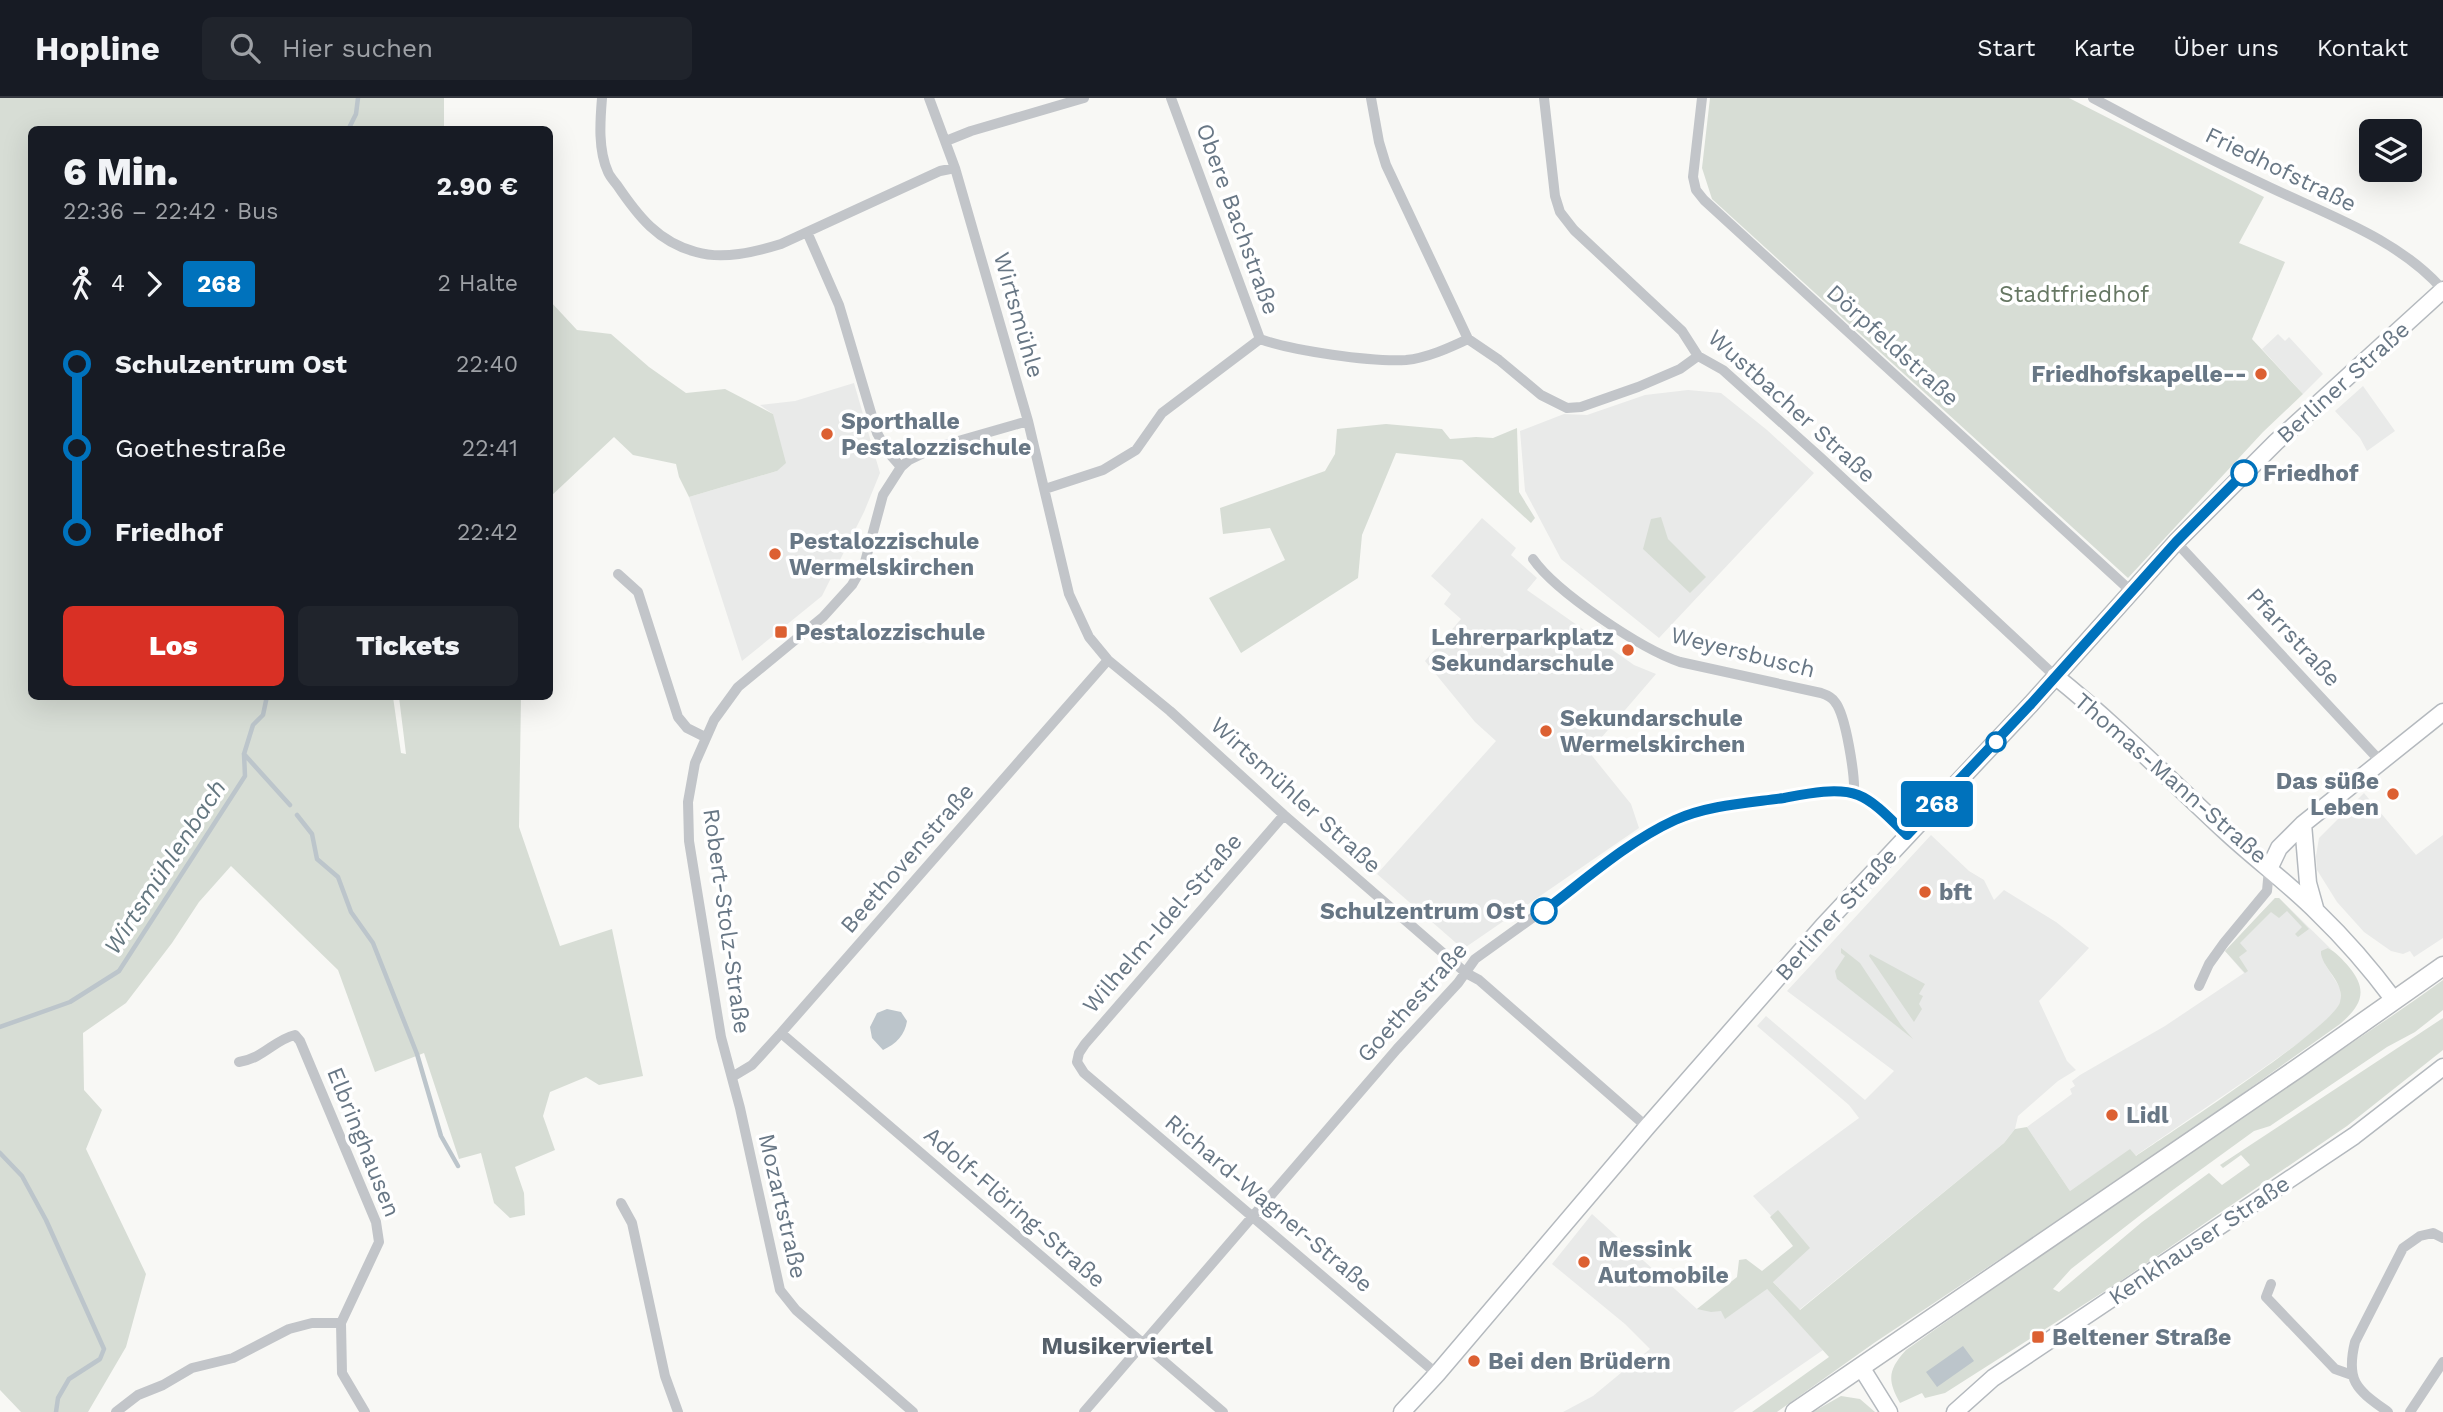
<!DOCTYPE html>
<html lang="de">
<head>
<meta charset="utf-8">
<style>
	:root { --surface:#171b24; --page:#20242c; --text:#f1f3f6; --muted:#9ea1a6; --line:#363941; --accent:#d93025 }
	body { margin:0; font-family:"Work Sans",sans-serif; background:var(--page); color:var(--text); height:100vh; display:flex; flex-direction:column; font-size:26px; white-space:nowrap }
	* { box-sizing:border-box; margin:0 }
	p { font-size:23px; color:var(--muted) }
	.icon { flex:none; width:38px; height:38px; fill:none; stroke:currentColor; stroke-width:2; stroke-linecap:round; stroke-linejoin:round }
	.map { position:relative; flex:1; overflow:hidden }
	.details { position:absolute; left:28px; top:28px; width:525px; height:574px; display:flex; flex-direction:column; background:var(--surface); border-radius:10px; box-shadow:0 7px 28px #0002 }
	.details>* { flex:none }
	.badge { padding:0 14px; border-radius:5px; font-size:24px; line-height:46px }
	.buttons { position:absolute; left:2359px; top:21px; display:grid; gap:14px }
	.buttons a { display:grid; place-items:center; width:63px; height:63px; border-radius:10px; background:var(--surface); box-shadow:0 7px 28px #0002; font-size:35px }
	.map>.badge { position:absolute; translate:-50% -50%; box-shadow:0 0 0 4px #fff }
	.legs { display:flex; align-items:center; gap:10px; height:77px; padding:0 35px; font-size:23px }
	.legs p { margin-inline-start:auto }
	.headline { display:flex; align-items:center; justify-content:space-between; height:119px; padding:0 35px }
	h1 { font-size:38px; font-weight:800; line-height:52px }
	.button { display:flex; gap:14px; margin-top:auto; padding:14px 35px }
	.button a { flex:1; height:80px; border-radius:10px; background:var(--accent); color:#fff; font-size:28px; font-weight:800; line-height:80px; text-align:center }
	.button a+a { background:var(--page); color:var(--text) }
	ul { padding:0 35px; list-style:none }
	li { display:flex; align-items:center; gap:24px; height:84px; font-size:26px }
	li i { display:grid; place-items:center; width:10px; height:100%; margin:0 9px; background:currentColor }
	li i::after { content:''; width:18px; height:18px; margin:-9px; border:5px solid; border-radius:50%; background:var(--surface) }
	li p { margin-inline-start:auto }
	li:first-child i { background:linear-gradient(#0000 50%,currentColor 0) }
	li:last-child i { background:linear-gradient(currentColor 50%,#0000 0) }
	header { display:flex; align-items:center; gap:42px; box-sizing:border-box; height:98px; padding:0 35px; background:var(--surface); border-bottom:2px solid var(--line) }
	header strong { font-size:33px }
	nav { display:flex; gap:38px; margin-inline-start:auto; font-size:24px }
	.search { width:490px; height:63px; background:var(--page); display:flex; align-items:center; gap:18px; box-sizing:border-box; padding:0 24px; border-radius:10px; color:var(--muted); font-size:26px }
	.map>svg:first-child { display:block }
	.built { fill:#e9eae9 }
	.green { fill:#d7ddd5 }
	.water { fill:#bcc5cb }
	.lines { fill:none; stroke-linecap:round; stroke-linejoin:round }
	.stream { stroke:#bcc5cb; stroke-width:4.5 }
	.secondary-casing { stroke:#b4b9be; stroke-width:19 }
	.primary-casing { stroke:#b5b9bd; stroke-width:21 }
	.street { stroke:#c2c5c9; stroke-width:10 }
	.secondary { stroke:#fff; stroke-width:16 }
	.primary { stroke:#fff; stroke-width:18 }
	.line-1-casing { stroke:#fff; stroke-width:16 }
	.line-1 { stroke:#0072bc; stroke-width:10 }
	.poi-dot { fill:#dc6032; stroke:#fff; stroke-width:2.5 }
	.stop-1-dot { fill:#fff; stroke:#0072bc; stroke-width:3.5 }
	.labels { text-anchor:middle; stroke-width:7; stroke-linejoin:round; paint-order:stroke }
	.street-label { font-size:23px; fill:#687785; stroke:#fff }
	.park-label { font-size:23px; fill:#667763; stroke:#fff }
	.poi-label { font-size:23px; font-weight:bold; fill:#687785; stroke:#fff; text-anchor:start }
	.stop-label { font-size:23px; font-weight:bold; fill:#687785; stroke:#fff; text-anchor:start }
	.water-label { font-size:24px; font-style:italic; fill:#647780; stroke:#fff }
	.neighbourhood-label { font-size:24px; font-weight:bold; fill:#56606a; stroke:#fff }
</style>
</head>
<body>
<header>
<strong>Hopline</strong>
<div class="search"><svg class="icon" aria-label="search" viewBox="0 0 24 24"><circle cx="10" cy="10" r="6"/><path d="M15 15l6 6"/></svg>Hier suchen</div>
<nav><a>Start</a><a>Karte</a><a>Über uns</a><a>Kontakt</a></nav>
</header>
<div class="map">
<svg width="2443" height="1314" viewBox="0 0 2443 1314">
	<rect width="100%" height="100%" fill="#f8f8f5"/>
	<path class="built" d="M 2278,236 L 2285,243 L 2289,239 L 2323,276 L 2303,296 L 2262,251 Z
		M 854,285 L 880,375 L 864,414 L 822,498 L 742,563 L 689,399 L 777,373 L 773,316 L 760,307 L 795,303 Z
		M 2363,288 L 2395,333 L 2367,353 L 2360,340 L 2335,313 Z
		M 1688,292 L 1721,295 L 1767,332 L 1814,375 L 1659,540 L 1561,461 L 1525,393 L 1520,333 L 1564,316 L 1587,317 L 1645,297 Z
		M 1482,420 L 1516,450 L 1511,457 L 1537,480 L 1527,492 L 1634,567 L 1656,576 L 1589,654 L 1631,706 L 1639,730 L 1463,851 L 1377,776 L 1496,643 L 1475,624 L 1425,563 L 1461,521 L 1444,506 L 1451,496 L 1431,478 Z
		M 2364,695 L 2416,757 L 2443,737 L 2443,840 L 2414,859 L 2410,853 L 2403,856 L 2391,853 L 2364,834 L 2337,804 L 2317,772 L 2316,758 L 2319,740 Z
		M 1931,737 L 1969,773 L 1984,782 L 1994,802 L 2004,792 L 2056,824 L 2089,850 L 2039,903 L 2067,963 L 2076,972 L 2058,983 L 2018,1018 L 2015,1031 L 2004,1045 L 1799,1212 L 1768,1178 L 1801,1151 L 1753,1098 L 1859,1020 L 1849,1007 L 1757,928 L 1766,918 L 1865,1002 L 1894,973 L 1787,893 Z
		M 2275,800 L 2279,800 L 2332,852 L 2328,850 L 2325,866 L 2340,890 L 2341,903 L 2337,912 L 2307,939 L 2255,976 L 2135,1058 L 2130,1052 L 2070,1093 L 2027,1029 L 2072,996 L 2070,991 L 2075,988 L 2072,983 L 2080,977 L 2165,928 L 2244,875 L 2225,853 Z
		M 1592,1116 L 1697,1211 L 1755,1178 L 1823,1252 L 1733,1314 L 1563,1314 L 1593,1298 L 1650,1251 L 1625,1226 L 1552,1166 Z"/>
	<path class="green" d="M 0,0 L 444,0 L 444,31 L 32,32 L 32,598 L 393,599 L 401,655 L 406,656 L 399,599 L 521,599 L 519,729 L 560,848 L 612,831 L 643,978 L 599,987 L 586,979 L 550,994 L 543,1018 L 555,1052 L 515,1069 L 524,1095 L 525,1117 L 510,1120 L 494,1105 L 481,1055 L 459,1061 L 424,955 L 375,974 L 338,872 L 231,768 L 199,804 L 172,845 L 126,905 L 83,935 L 84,992 L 102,1012 L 86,1051 L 146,1176 L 126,1249 L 88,1314 L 21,1314 L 0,1292 Z
		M 1710,0 L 2069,0 L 2264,99 L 2239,145 L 2285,164 L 2252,241 L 2303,296 L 2263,334 L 2128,480 L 1712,101 L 1702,70 Z
		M 550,203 L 577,232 L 611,236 L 649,269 L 686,295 L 725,291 L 773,316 L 786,365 L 777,373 L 689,399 L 679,379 L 676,366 L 633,357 L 614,339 L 550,399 Z
		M 1386,326 L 1442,331 L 1450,341 L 1476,339 L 1493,340 L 1517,330 L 1519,394 L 1535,420 L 1531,425 L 1462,362 L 1396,355 L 1362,437 L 1358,480 L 1241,555 L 1209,500 L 1285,462 L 1270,430 L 1223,436 L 1220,410 L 1325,373 L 1335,356 L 1337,331 Z
		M 1661,419 L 1668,441 L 1706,479 L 1690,495 L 1643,451 L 1651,421 Z
		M 2275,800 L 2279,800 L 2309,831 L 2298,839 L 2295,836 L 2302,829 L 2287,813 L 2279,820 L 2271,814 L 2240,845 L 2247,853 L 2239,859 L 2248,873 L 2245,875 L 2225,853 Z
		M 1841,850 L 1860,865 L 1901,927 L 1913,941 L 1837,881 L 1835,873 L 1845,858 L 1841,855 Z
		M 2328,850 C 2336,854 2343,862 2349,869 C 2369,893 2361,908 2340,926 L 2162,1053 L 1874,1245 L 1777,1314 L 1752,1314 L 1829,1259 L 1767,1191 L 1725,1221 L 1721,1213 L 1711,1214 L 1697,1211 L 1737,1179 L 1739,1162 L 1746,1161 L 1762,1173 L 1793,1148 L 1770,1119 L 1778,1112 L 1810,1150 L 1773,1184 L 1800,1212 L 2004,1045 L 2015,1031 L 2027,1029 L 2070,1093 L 2130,1051 L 2136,1058 C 2167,1037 2335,928 2340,904 C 2345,884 2325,874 2321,856 L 2321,853 Z
		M 1870,856 L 1925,886 L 1919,896 L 1923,898 L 1919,906 L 1922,911 L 1914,924 L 1869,858 Z
		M 2443,882 L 2443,912 L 2415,934 L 2387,949 L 2270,1028 L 2254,1033 L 2170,1094 L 2071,1171 L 2053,1191 L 2059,1194 L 2142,1124 L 2209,1075 L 2222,1087 L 2250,1067 L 2241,1057 L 2223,1070 L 2220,1067 L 2443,920 L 2443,952 L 2347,1028 L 2116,1186 L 1945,1295 L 1925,1300 L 1922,1295 L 1900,1305 C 1887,1282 1888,1272 1906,1252 C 2014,1176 2122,1099 2232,1025 C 2302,977 2374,932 2443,882 Z
		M 1841,1298 L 1860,1301 L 1875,1314 L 1813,1314 Z"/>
	<path class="water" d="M 887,911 L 901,914 L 907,923 C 905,937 896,946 883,952 L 872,940 L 870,929 L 877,915 Z
		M 1963,1248 L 1974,1263 L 1937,1289 L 1926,1274 Z"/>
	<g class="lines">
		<path class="stream" d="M 348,32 L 356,16 L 358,0
			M 244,656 L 290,707
			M 297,717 L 312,736 L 317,761 L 338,779 L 351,814 L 373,845 L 417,956 L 441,1038 L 458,1068
			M 0,929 L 70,904 L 119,873 L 245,678 L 244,656 L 253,627 L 263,617 L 267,598
			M 0,1055 L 22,1078 L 46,1122 L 104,1251 L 100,1261 L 69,1281 L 58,1300 L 56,1314"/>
		<g class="secondary-casing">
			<path id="secondary" d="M 2055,578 C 2115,626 2169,681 2225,733 C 2255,761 2288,785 2317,814 C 2345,841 2371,871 2394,902
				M 2303,726 L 2308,785 L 2315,810
				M 2269,771 L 2279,750 L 2303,726 L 2443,614
				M 1861,1269 L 1889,1314
				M 1402,1314 L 1437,1276 L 1647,1029 L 1823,828 L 2031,606 L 2176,444 L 2276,344 L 2443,192
				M 1955,1314 L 1993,1280 L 2354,1038 L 2443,969"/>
		</g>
		<g class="primary-casing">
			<path id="primary" d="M 1795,1314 L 2298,970 L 2443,868"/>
		</g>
		<path class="street" d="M 602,0 C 600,24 598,52 608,74 C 610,79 614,83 617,87 C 638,118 658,144 696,154 C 723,162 755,154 781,146 L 940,73 L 955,70
			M 929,0 L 955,70 L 1028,323 L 1069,496 L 1089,539 L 1108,562 L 1170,613 L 1284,717 L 1466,875 L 1479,882 L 1647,1029
			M 1171,0 L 1260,241
			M 1371,0 L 1379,44 L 1386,67 L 1468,241 L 1499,262 L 1541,297 L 1567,310 L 1581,309 L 1638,289 L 1680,271 L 1698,258
			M 1544,0 L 1555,98 L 1560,114 L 1574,132 L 1682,233 L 1698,258 L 1723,272 L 1821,360 L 2055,578
			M 1702,0 L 1693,79 L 1696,92 L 1704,102 L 2133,495
			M 2093,0 C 2150,31 2207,60 2265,87 C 2325,116 2398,140 2443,192
			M 946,43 L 971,33 L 1084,0
			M 807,134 L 839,207 L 877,335 L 887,353 L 901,369
			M 1260,241 C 1293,253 1371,264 1406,262 C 1427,260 1449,250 1468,241
			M 1045,391 L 1103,372 L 1136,352 L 1162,315 L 1260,241
			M 2176,444 L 2381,664
			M 1533,461 C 1556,494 1641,551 1680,564 L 1821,595 C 1827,597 1832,599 1835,604 C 1846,617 1855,678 1854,695
			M 618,476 L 638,494 L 678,619 L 687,630 L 705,639
			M 1284,717 L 1085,946 L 1079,955 L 1077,964 L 1084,975 L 1437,1276
			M 2199,888 L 2209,866 L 2224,845 L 2267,793 L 2269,771
			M 781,935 L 1223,1314
			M 239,964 C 264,960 274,942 295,937 L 300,943 L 376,1124 L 379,1144 L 341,1225 L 342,1275 L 365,1314
			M 732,979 L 752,967 L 781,935 L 1108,562
			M 621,1105 L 632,1125 L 665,1278 L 678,1314
			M 2271,1186 L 2266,1199 L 2335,1271 L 2352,1277
			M 116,1314 L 138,1297 L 163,1287 L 192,1270 L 233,1260 L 289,1231 L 312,1225 L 341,1225
			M 913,1314 L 796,1212 L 780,1192 L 740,1010 L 721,939 L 694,774 L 689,743 L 688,704 L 695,665 L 714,622 L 738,589 L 823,519 L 852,487 L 865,464 L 883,397 L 901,369 L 909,362 L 934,350 L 1028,323
			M 1084,1314 L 1397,951 L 1458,885 L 1475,861 L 1645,739 L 1676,721 L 1695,715 L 1796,698 L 1825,695 L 1854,695 L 1865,701 L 1907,736
			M 2388,1314 C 2358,1292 2345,1285 2355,1244 L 2403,1150 L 2420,1138 L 2433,1135 L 2443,1140
			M 2410,1314 L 2443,1264"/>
		<use href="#secondary" class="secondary"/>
		<use href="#primary" class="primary"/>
	</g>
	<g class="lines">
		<g class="line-1-casing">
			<path id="line-1" d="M 1544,813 C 1585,782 1627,744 1675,722 C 1708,707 1748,705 1784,700 C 1805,696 1837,689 1858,697 C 1876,704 1893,724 1907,737 L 2031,606 L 2176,444 L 2244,375"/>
		</g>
		<use href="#line-1" class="line-1"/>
	</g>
	<g class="poi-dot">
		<circle cx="2261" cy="276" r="7"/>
		<circle cx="827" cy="336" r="7"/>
		<circle cx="775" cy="456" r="7"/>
		<rect x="774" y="527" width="14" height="14" rx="3.5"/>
		<circle cx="1628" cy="552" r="7"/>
		<circle cx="1546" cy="633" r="7"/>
		<circle cx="2393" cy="696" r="7"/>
		<circle cx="1925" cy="794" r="7"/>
		<circle cx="2112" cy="1017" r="7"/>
		<circle cx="1584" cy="1164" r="7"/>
		<rect x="2031" y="1232" width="14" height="14" rx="3.5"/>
		<circle cx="1474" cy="1263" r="7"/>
	</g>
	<g class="stop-1-dot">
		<circle cx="2244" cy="375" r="12"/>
		<circle cx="1996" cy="644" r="9"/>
		<circle cx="1544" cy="813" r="12"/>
	</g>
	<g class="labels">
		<g class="street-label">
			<text transform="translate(2281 71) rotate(26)" y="8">Friedhofstraße</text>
			<text transform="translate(1238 121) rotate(70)" y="8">Obere Bachstraße</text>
			<text transform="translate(1019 217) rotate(74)" y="8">Wirtsmühle</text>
			<text transform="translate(1893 247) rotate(42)" y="8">Dörpfeldstraße</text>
			<text transform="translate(2343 284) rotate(-42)" y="8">Berliner Straße</text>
			<text transform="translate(1792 308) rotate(42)" y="8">Wustbacher Straße</text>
			<text transform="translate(2294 539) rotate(47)" y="8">Pfarrstraße</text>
			<text transform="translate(1743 554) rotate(14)" y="8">Weyersbusch</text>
			<text transform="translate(2171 680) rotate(41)" y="8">Thomas-Mann-Straße</text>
			<text transform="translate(1296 697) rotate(42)" y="8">Wirtsmühler Straße</text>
			<text transform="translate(907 760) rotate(-49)" y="8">Beethovenstraße</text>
			<text transform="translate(1836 816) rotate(-48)" y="8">Berliner Straße</text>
			<text transform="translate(727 823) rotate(82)" y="8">Robert-Stolz-Straße</text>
			<text transform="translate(1162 825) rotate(-49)" y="8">Wilhelm-Idel-Straße</text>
			<text transform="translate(1412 904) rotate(-48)" y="8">Goethestraße</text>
			<text transform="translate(364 1044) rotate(68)" y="8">Elbringhausen</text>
			<text transform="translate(1269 1105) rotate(40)" y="8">Richard-Wagner-Straße</text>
			<text transform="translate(783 1108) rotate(77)" y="8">Mozartstraße</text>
			<text transform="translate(1015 1109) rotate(41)" y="8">Adolf-Flöring-Straße</text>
			<text transform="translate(2199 1142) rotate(-34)" y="8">Kenkhauser Straße</text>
		</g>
		<g class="park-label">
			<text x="2074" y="204">Stadtfriedhof</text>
		</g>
		<g class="poi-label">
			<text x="2247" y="284" text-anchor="end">Friedhofskapelle--</text>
			<text x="841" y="331">Sporthalle<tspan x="841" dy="26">Pestalozzischule</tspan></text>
			<text x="789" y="451">Pestalozzischule<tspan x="789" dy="26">Wermelskirchen</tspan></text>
			<text x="795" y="542">Pestalozzischule</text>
			<text x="1614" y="547" text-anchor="end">Lehrerparkplatz<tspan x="1614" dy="26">Sekundarschule</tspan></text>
			<text x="1560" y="628">Sekundarschule<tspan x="1560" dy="26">Wermelskirchen</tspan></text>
			<text x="2379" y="691" text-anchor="end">Das süße<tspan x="2379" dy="26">Leben</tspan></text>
			<text x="1939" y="802">bft</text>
			<text x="2126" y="1025">Lidl</text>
			<text x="1598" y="1159">Messink<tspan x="1598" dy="26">Automobile</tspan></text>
			<text x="2052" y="1247">Beltener Straße</text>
			<text x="1488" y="1271">Bei den Brüdern</text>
		</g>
		<g class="stop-label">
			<text x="2263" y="383">Friedhof</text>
			<text x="1525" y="821" text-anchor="end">Schulzentrum Ost</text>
		</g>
		<g class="water-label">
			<text transform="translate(165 769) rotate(-57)" y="8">Wirtsmühlenbach</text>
		</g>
		<g class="neighbourhood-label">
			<text x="1127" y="1256">Musikerviertel</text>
		</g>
	</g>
</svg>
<div class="buttons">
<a><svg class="icon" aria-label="layers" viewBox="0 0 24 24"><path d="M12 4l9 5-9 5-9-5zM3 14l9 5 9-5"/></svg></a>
</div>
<b class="badge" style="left:1937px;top:706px;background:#0072bc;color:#fff">268</b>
<section class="details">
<div class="headline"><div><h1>6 Min.</h1><p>22:36 – 22:42 · Bus</p></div><b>2.90 €</b></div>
<div class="legs"><svg class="icon" aria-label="walk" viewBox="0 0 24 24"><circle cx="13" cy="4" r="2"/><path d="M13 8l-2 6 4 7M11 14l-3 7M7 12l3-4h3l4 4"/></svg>4<svg class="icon" aria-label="forward" viewBox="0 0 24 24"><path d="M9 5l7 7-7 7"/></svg><b class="badge" style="background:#0072bc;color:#fff">268</b><p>2 Halte</p></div>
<ul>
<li><i style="color:#0072bc"></i><b>Schulzentrum Ost</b><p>22:40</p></li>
<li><i style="color:#0072bc"></i><span>Goethestraße</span><p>22:41</p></li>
<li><i style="color:#0072bc"></i><b>Friedhof</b><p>22:42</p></li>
</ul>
<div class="button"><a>Los</a><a>Tickets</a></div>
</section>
</div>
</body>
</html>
